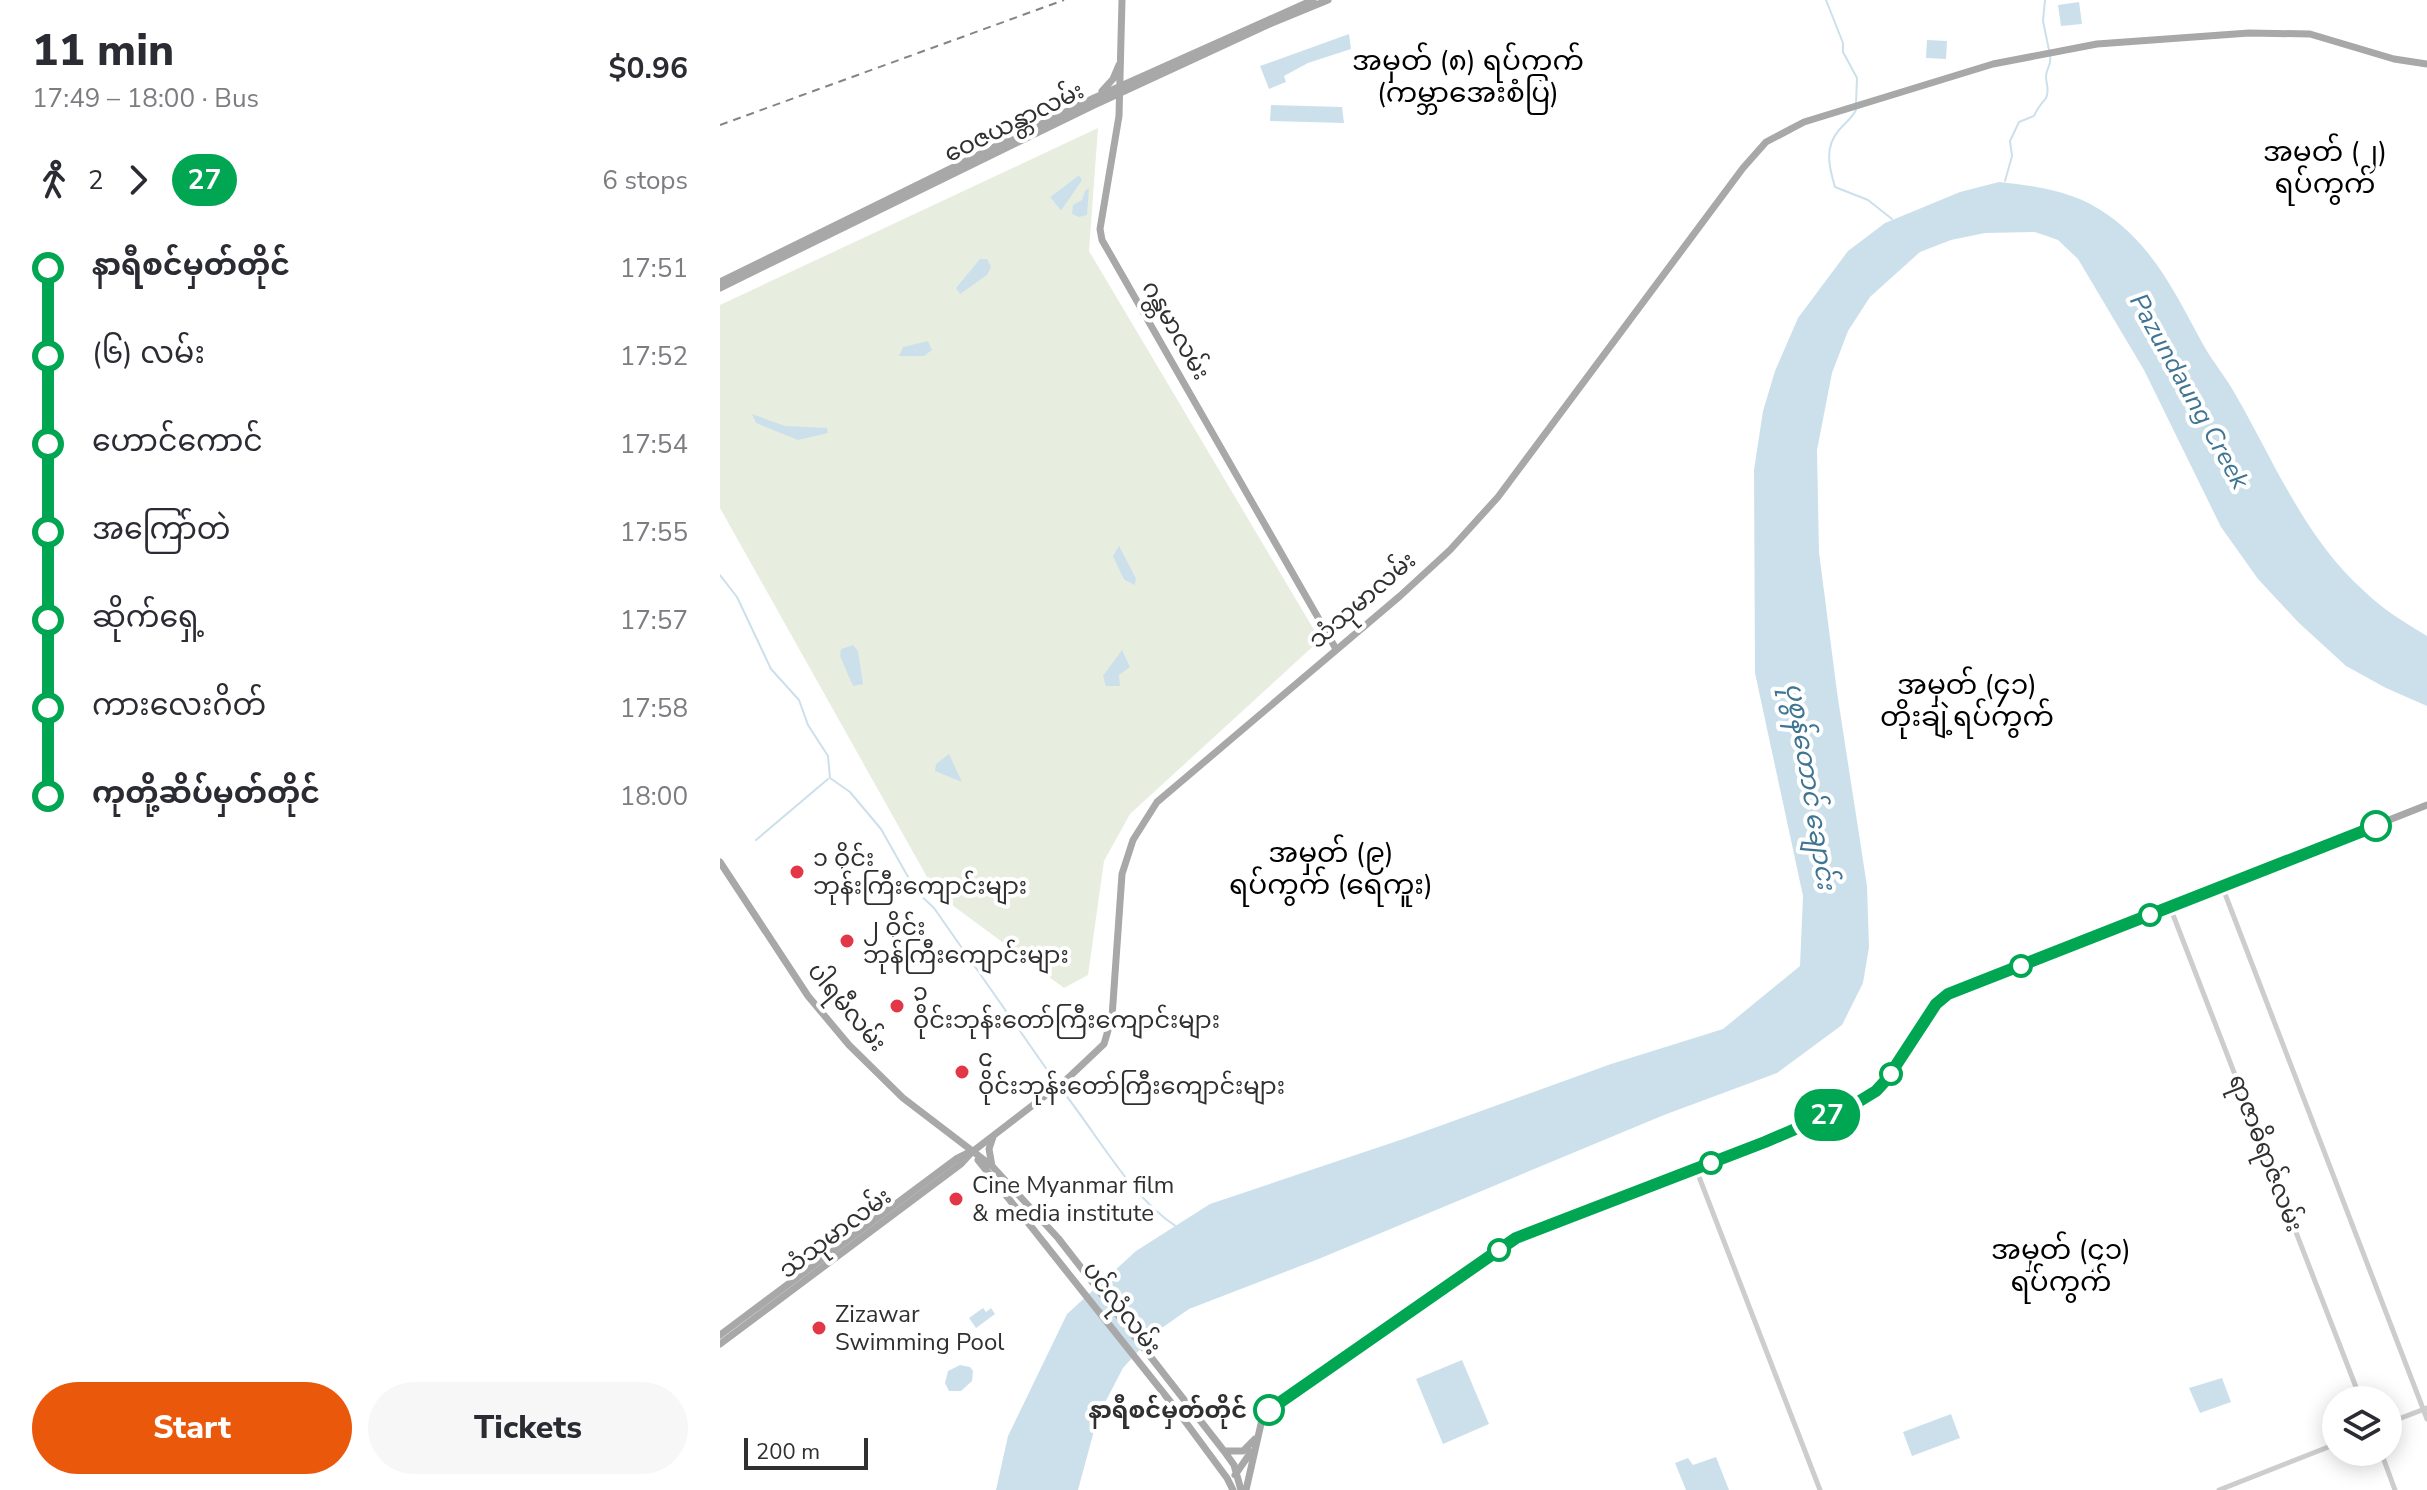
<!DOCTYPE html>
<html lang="en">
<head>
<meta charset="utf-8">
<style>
	:root { --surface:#fff; --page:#f7f7f7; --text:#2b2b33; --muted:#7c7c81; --accent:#ea580c }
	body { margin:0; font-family:"Nunito Sans","Noto Sans Myanmar",sans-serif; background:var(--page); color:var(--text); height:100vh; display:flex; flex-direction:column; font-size:30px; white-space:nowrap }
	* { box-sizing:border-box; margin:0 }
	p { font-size:26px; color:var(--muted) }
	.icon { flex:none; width:44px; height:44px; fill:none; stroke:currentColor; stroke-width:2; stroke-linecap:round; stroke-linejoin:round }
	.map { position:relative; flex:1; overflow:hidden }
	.sheet { display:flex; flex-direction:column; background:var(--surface); width:720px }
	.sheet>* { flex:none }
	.badge { padding:0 16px; border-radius:26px; font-size:28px; line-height:52px }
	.controls { position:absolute; left:1602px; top:1386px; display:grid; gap:16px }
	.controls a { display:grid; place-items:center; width:80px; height:80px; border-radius:50%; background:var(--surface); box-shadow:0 4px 20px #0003; font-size:40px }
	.scale { position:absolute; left:24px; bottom:20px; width:124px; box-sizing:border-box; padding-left:8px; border:4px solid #303030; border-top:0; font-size:22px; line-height:28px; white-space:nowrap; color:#303030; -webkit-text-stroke:6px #fff; paint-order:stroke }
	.map>.badge { position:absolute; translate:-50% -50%; box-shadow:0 0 0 4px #fff }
	.legs { display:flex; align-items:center; gap:12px; height:88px; padding:0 32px; font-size:26px }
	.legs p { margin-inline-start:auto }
	.overview { display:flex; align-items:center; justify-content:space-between; height:136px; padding:0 32px }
	h1 { font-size:44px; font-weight:800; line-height:60px }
	.button { display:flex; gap:16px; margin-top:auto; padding:16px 32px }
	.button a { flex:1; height:92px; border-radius:48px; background:var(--accent); color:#fff; font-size:32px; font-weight:800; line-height:92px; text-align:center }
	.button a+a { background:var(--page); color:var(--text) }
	ul { padding:0 32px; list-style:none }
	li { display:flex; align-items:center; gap:28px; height:88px; font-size:30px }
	li i { display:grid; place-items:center; width:12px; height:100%; margin:0 10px; background:currentColor }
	li i::after { content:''; width:20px; height:20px; margin:-10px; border:6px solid; border-radius:50%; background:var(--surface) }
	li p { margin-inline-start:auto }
	li:first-child i { background:linear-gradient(#0000 50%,currentColor 0) }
	li:last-child i { background:linear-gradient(currentColor 50%,#0000 0) }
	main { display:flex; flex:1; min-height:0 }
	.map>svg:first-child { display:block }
	.green { fill:#e7eddf; fill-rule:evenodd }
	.water { fill:#cce0ec }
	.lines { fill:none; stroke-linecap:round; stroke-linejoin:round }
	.stream { stroke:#cce0ec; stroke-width:2 }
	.minor { stroke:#cdcdcd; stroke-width:5 }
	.major { stroke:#a8a8a8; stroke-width:7 }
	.rail { stroke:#858585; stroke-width:2; stroke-dasharray:8 6; stroke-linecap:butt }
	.line-1-casing { stroke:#fff; stroke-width:18 }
	.line-1 { stroke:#00a651; stroke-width:12 }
	.stop-1-dot { fill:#fff; stroke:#00a651; stroke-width:4 }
	.poi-dot { fill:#e33748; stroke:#fff; stroke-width:3 }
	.labels { text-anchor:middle; stroke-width:8; stroke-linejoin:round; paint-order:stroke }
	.street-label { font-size:24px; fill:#303030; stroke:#fff }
	.poi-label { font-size:24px; fill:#303030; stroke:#fff; text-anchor:start }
	.stop-label { font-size:24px; font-weight:bold; fill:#303030; stroke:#fff; text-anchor:end }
	.water-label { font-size:26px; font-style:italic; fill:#3f7492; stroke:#fff }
	.quarter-label { font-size:28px; fill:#000; stroke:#fff }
</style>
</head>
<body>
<main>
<section class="sheet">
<div class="overview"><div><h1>11 min</h1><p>17:49 – 18:00 · Bus</p></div><b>$0.96</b></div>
<div class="legs"><svg class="icon" aria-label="walk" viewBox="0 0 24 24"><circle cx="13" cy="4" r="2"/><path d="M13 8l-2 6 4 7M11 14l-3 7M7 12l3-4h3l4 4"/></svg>2<svg class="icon" aria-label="forward" viewBox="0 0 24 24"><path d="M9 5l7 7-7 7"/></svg><b class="badge" style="background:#00a651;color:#fff">27</b><p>6 stops</p></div>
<ul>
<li><i style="color:#00a651"></i><b>နာရီစင်မှတ်တိုင်</b><p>17:51</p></li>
<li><i style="color:#00a651"></i><span>(၆) လမ်း</span><p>17:52</p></li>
<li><i style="color:#00a651"></i><span>ဟောင်ကောင်</span><p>17:54</p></li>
<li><i style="color:#00a651"></i><span>အကြော်တဲ</span><p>17:55</p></li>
<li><i style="color:#00a651"></i><span>ဆိုက်ရှေ့</span><p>17:57</p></li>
<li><i style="color:#00a651"></i><span>ကားလေးဂိတ်</span><p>17:58</p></li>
<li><i style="color:#00a651"></i><b>ကုတို့ဆိပ်မှတ်တိုင်</b><p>18:00</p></li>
</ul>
<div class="button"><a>Start</a><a>Tickets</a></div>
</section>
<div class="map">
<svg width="1707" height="1490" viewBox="0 0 1707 1490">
	<rect width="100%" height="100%" fill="#fff"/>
	<path class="green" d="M 378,128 L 369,251 L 600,640 L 410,814 L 384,861 L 368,975 L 344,988 L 216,893 L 0,508 L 0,305 ZM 359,175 L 361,180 L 341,211 L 330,197 ZM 399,547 L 416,578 L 414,584 L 403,580 Z"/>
	<path class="water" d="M 1359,2 L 1362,24 L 1341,26 L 1338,5 Z
		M 629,34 L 631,49 L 588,63 L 564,76 L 566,82 L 549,89 L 540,66 Z
		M 1207,40 L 1227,41 L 1226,59 L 1206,58 Z
		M 551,105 L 622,107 L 624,123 L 550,121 Z
		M 359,175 L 362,180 L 341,211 L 330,197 Z
		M 1279,182 C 1317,186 1356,191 1388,215 C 1435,248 1457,297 1484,346 C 1493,362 1505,376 1514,392 C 1553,459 1584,537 1643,590 C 1662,609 1684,622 1707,636 L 1707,706 L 1666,688 L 1626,666 L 1578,622 L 1538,579 L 1501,527 L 1424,370 L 1358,259 L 1338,240 L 1315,232 L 1265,233 L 1231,240 L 1200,252 L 1150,297 L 1128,331 L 1112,373 L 1097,450 L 1099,552 L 1117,692 L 1147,886 L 1149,947 L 1143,983 L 1122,1025 L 1057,1073 L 944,1115 L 601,1258 L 469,1309 L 436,1332 L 403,1368 L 378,1416 L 358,1490 L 276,1490 L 288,1436 L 347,1314 L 416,1251 L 490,1204 L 689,1137 L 891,1064 L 1003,1029 L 1080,966 L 1083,896 L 1035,673 L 1034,470 L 1043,411 L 1055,371 L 1078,318 L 1128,251 L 1165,223 L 1240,192 Z
		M 369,188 L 367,215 L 359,217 L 352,214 L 353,205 L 362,200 L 365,191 Z
		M 260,259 L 267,259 L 271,267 L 267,275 L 240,294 L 236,288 Z
		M 208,341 L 212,350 L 204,356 L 179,356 L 183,347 Z
		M 32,414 L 65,426 L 107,428 L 108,433 L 78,440 L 36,423 Z
		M 399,546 L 416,578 L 415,585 L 404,580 L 393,556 Z
		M 133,645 L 138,651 L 143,684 L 133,686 L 120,656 L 121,649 Z
		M 402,650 L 410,667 L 399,675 L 400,686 L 386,686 L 383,676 Z
		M 229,754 L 242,782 L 215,771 L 216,764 Z
		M 263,1308 L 266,1312 L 271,1308 L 275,1314 L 256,1328 L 249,1318 Z
		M 742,1360 L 769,1424 L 723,1444 L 696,1379 Z
		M 240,1365 L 250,1367 L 253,1371 L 252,1381 L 241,1391 L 229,1391 L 225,1383 L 228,1371 Z
		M 1502,1378 L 1511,1402 L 1480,1413 L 1469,1388 Z
		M 1231,1414 L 1240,1438 L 1192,1456 L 1183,1432 Z
		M 996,1457 L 1009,1490 L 966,1490 L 955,1463 L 968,1458 L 973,1465 Z"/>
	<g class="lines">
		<path class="stream" d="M 1106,0 L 1123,43 L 1123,52 L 1137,78 L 1136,104
			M 1325,0 L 1323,21 L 1329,50
			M 1136,110 C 1132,118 1125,123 1119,130 C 1104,147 1109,167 1115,187 L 1148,200 L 1172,219
			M 1285,181 L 1292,156 L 1290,141 L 1299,122 L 1314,116 C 1317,107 1321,105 1326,98 C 1330,90 1326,84 1326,77 C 1326,68 1332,65 1330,56
			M 0,575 L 17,597 L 51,669 L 79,700 L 88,725 L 108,756 L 110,778 L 130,792 L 161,829 L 196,891 L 214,908 L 337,1084
			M 36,840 L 108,779
			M 341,1089 C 376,1132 410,1197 457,1227"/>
		<path class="minor" d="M 1502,886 L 1707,1419
			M 1450,907 L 1641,1400
			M 976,1169 L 1100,1490
			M 1668,1423 L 1707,1408
			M 1661,1452 L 1675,1490
			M 1499,1490 L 1616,1444"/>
		<path class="major" d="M 402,0 L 399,116 L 380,229 L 382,240 L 616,649
			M 382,91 L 393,79 L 399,65
			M 0,282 L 374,98 L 593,0
			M 0,288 L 372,106 L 552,23 L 608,0
			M 0,862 L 88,996 L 129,1045 L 183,1098 L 272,1166 L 338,1238 L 504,1451 L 514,1465 L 521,1490
			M 258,1160 L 453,1405 L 507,1478 L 513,1490
			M 272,1166 L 269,1149 L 273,1137
			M 0,1335 L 236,1159 L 250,1152
			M 0,1344 L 241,1164 L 252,1152 L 347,1079 L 384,1044 L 392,1017 L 402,874 L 413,840 L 437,802 L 680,596 L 730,550 L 778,497 L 1023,168 L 1046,142 L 1084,122 L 1273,64 L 1377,44 L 1529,33 L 1590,34 L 1674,59 L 1707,64
			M 505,1451 L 523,1451 L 535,1439
			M 515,1475 L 531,1452
			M 526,1490 L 543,1415 L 796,1238 L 1045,1142 L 1138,1102 L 1156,1091 L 1167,1079 L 1216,1004 L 1228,994 L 1707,805"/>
		<path class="rail" d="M 0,125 L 344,0"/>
	</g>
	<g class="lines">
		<g class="line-1-casing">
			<path id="line-1" d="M 549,1410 L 796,1238 L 1045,1142 L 1138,1102 L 1156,1091 L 1167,1079 L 1216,1004 L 1228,994 L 1656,826"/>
		</g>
		<use href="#line-1" class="line-1"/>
	</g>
	<g class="stop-1-dot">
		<circle cx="1656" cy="826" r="14"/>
		<circle cx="1430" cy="915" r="10"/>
		<circle cx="1301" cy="966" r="10"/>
		<circle cx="1171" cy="1074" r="10"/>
		<circle cx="991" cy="1163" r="10"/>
		<circle cx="779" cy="1250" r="10"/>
		<circle cx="549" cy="1410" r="14"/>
	</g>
	<g class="poi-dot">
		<circle cx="77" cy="872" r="8"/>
		<circle cx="127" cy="941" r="8"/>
		<circle cx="177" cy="1006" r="8"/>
		<circle cx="242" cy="1072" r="8"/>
		<circle cx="236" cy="1199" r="8"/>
		<circle cx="99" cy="1328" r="8"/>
	</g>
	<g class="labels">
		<g class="street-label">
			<text transform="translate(294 122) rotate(-26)" y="8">ဝေဇယန္တာလမ်း</text>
			<text transform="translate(456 330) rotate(60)" y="8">ဂန္တမာလမ်း</text>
			<text transform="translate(642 600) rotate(-41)" y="8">သံသုမာလမ်း</text>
			<text transform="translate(127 1007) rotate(50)" y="8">ပါရမီလမ်း</text>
			<text transform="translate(1546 1153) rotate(69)" y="8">ရာဇာဓိရာဇ်လမ်း</text>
			<text transform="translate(115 1233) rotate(-37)" y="8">သံသုမာလမ်း</text>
			<text transform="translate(402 1308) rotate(52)" y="8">ပင်လုံလမ်း</text>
		</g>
		<g class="poi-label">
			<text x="93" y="866">၁ ဝိုင်း<tspan x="93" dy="28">ဘုန်းကြီးကျောင်းများ</tspan></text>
			<text x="143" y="935">၂ ဝိုင်း<tspan x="143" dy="28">ဘုန်ကြီးကျောင်းများ</tspan></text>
			<text x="193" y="1000">၃<tspan x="193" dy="28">ဝိုင်းဘုန်းတော်ကြီးကျောင်းများ</tspan></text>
			<text x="258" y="1066">၄<tspan x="258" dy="28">ဝိုင်းဘုန်းတော်ကြီးကျောင်းများ</tspan></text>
			<text x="252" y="1193">Cine Myanmar film<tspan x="252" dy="28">&amp; media institute</tspan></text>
			<text x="115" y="1322">Zizawar<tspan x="115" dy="28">Swimming Pool</tspan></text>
		</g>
		<g class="stop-label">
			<text x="527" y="1418">နာရီစင်မှတ်တိုင်</text>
		</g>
		<g class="water-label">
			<text transform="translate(1470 391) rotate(61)" y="9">Pazundaung Creek</text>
			<text transform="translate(1091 786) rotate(81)" y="9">ပုစွန်တောင် ချောင်း</text>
		</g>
		<g class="quarter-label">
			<text x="748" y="70">အမှတ် (၈) ရပ်ကွက်<tspan x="748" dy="32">(ကမ္ဘာအေးစံပြ)</tspan></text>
			<text x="1605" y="161">အမှတ် (၂)<tspan x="1605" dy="32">ရပ်ကွက်</tspan></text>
			<text x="1247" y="694">အမှတ် (၄၁)<tspan x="1247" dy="32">တိုးချဲ့ရပ်ကွက်</tspan></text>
			<text x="611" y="862">အမှတ် (၉)<tspan x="611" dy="32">ရပ်ကွက် (ရေကူး)</tspan></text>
			<text x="1341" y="1259">အမှတ် (၄၁)<tspan x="1341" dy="32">ရပ်ကွက်</tspan></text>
		</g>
	</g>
</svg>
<div class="controls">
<a><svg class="icon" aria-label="layers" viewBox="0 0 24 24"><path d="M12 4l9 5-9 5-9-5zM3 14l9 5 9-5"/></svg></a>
</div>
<div class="scale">200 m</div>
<b class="badge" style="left:1107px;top:1115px;background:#00a651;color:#fff">27</b>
</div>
</main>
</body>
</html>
